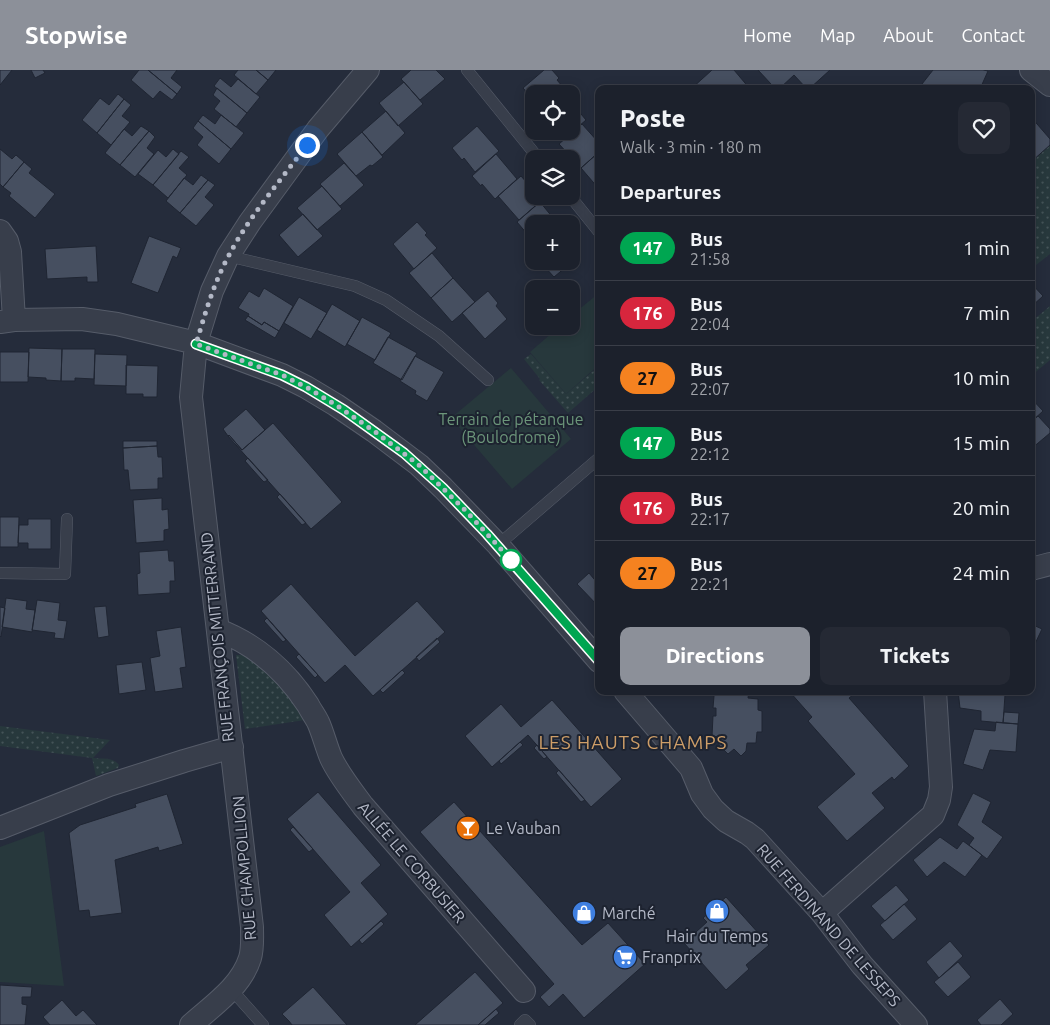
<!DOCTYPE html>
<html lang="en">
<head>
<meta charset="utf-8">
<style>
	:root { --surface:#1c212c; --page:#252934; --text:#f1f3f6; --muted:#a0a3a9; --line:#3a3e48; --accent:#8c9099 }
	body { margin:0; font-family:Ubuntu,sans-serif; background:var(--page); color:var(--text); height:100vh; display:flex; flex-direction:column; font-size:19px; white-space:nowrap }
	* { box-sizing:border-box; margin:0 }
	p { font-size:16px; color:var(--muted) }
	.icon { flex:none; width:28px; height:28px; fill:none; stroke:currentColor; stroke-width:2; stroke-linecap:round; stroke-linejoin:round }
	.map { position:relative; flex:1; overflow:hidden }
	.side { position:absolute; left:595px; top:15px; width:440px; height:610px; display:flex; flex-direction:column; background:var(--surface); border-radius:10px; box-shadow:0 2px 12px #0003,0 0 0 1px var(--line) }
	.side>* { flex:none }
	.badge { padding:0 10px; border-radius:16px; font-size:18px; line-height:32px }
	.fabs { position:absolute; left:525px; top:15px; display:grid; gap:10px }
	.fabs a { display:grid; place-items:center; width:55px; height:55px; border-radius:10px; background:var(--surface); box-shadow:0 2px 12px #0003,0 0 0 1px var(--line); font-size:25px }
	.you { position:absolute; width:25px; height:25px; margin:-12px; border:4px solid #fff; border-radius:50%; background:#1a73e8; box-shadow:0 0 0 8px #1a73e833 }
	.map>.badge { position:absolute; translate:-50% -50%; box-shadow:0 0 0 2px #fff }
	h2 { padding:0 25px; font-size:19px; line-height:45px }
	.round { display:grid; place-items:center; flex:none; width:52px; height:52px; border-radius:10px; background:var(--page) }
	.headline { display:flex; align-items:center; justify-content:space-between; height:85px; padding:0 25px }
	h1 { font-size:24px; font-weight:800; line-height:38px }
	.button { display:flex; gap:10px; margin-top:auto; padding:10px 25px }
	.button a { flex:1; height:58px; border-radius:10px; background:var(--accent); color:#fff; font-size:20px; font-weight:800; line-height:58px; text-align:center }
	.button a+a { background:var(--page); color:var(--text) }
	ul { padding:0; list-style:none }
	li { display:flex; align-items:center; gap:15px; height:65px; padding:0 25px; border-top:1px solid var(--line) }
	li div { flex:1 }
	li b { display:block; font-size:19px }
	li em { font-style:normal }
	li .badge { min-width:55px; font-weight:700; text-align:center }
	header { display:flex; align-items:center; gap:30px; box-sizing:border-box; height:70px; padding:0 25px; background:var(--accent); color:#fff }
	header strong { font-size:24px }
	nav { display:flex; gap:28px; margin-inline-start:auto; font-size:18px }
	.map>svg:first-child { display:block }
	.grass { fill:url(#grass-dots) }
	.green { fill:#27383c }
	.building { fill:#464f60; stroke:#1f2532 }
	.lines { fill:none; stroke-linecap:round; stroke-linejoin:round }
	.service-casing { stroke:#565c69; stroke-width:12 }
	.minor-casing { stroke:#565c69; stroke-width:24 }
	.service { stroke:#383e4b; stroke-width:11 }
	.minor { stroke:#383e4b; stroke-width:22 }
	.line-casing { stroke:#fff; stroke-width:11 }
	.line { stroke:#00a651; stroke-width:8 }
	.walk { stroke:#b4b9c7; stroke-width:5; stroke-dasharray:0 9 }
	.stop-dot { fill:#fff; stroke:#00a651; stroke-width:2.5 }
	.labels { text-anchor:middle; stroke-width:4; stroke-linejoin:round; paint-order:stroke }
	.park-label { font-size:16px; fill:#6c967a; stroke:#1d2330 }
	.street-label { font-size:16px; fill:#b4b9c7; stroke:#1d2330 }
	.poi-label { font-size:16px; fill:#b4b9c7; stroke:#1d2330; text-anchor:start }
	.quarter-label { font-size:19px; letter-spacing:1px; fill:#ce9e68; stroke:#1d2330 }
</style>
</head>
<body>
<header>
<strong>Stopwise</strong>
<nav><a>Home</a><a>Map</a><a>About</a><a>Contact</a></nav>
</header>
<div class="map">
<svg width="1050" height="955" viewBox="0 0 1050 955">
	<defs>
		<pattern id="grass-dots" width="8" height="8" patternUnits="userSpaceOnUse" patternTransform="scale(1.25)"><rect width="8" height="8" fill="#27383c"/><path d="M2 2h.1M6 6h.1" fill="none" stroke="#445357" stroke-width="1.8" stroke-linecap="round"/></pattern>
	</defs>
	<rect width="100%" height="100%" fill="#252c3b"/>
	<path class="grass" d="M 1050,75 L 1050,184 L 1031,199 L 1031,92 Z
		M 1050,236 L 1050,290 L 1031,306 L 1031,252 Z
		M 531,284 L 566,324 L 599,296 L 599,316 L 568,343 L 539,310 L 540,309 L 524,289 Z
		M 236,585 L 243,585 L 248,586 L 269,604 L 294,633 L 305,650 L 245,659 Z
		M 0,656 L 110,670 L 93,688 C 102,689 113,687 119,695 L 118,698 L 96,706 L 92,688 L 0,676 Z"/>
	<path class="green" d="M 599,223 L 599,295 L 566,324 L 530,282 L 560,256 L 571,256 L 571,246 Z
		M 511,298 L 571,369 L 512,419 L 451,348 Z
		M 44,761 L 64,916 L 0,912 L 0,777 Z"/>
	<path class="building" d="M 0,0 L 12,0 L 0,15 Z
		M 31,0 L 43,0 L 45,3 L 35,8 Z
		M 139,0 L 148,0 L 177,24 L 172,30 L 160,21 L 153,29 L 131,10 Z
		M 148,0 L 177,0 L 171,8 L 182,17 L 177,24 Z
		M 238,0 L 256,0 L 268,10 L 256,24 L 234,5 Z
		M 256,0 L 276,0 L 268,10 Z
		M 411,0 L 436,0 L 445,9 L 420,30 L 401,9 Z
		M 544,0 L 552,0 L 559,8 L 557,10 L 568,23 L 534,24 L 534,30 L 523,18 Z
		M 712,0 L 734,0 L 750,19 L 691,19 Z
		M 758,0 L 830,0 L 809,19 L 807,19 L 794,5 L 779,19 L 766,19 L 771,14 Z
		M 933,0 L 983,0 L 988,1 L 980,19 L 939,19 L 922,14 Z
		M 220,8 L 231,17 L 238,9 L 260,27 L 247,43 L 214,16 Z
		M 404,12 L 423,34 L 398,56 L 379,33 Z
		M 217,18 L 247,43 L 236,57 L 214,39 L 220,31 L 213,25 Z
		M 118,24 L 124,29 L 97,63 L 82,50 L 100,28 L 109,35 Z
		M 124,29 L 131,35 L 122,46 L 130,52 L 111,75 L 97,63 Z
		M 571,32 L 586,50 L 564,69 L 557,61 L 571,61 Z
		M 386,41 L 405,63 L 382,85 L 362,62 Z
		M 203,45 L 215,54 L 221,45 L 244,63 L 231,79 L 198,51 Z
		M 1031,47 L 1050,69 L 1050,75 L 1031,92 Z
		M 198,51 L 231,79 L 219,94 L 197,75 L 203,67 L 193,58 Z
		M 582,54 L 599,73 L 599,82 L 581,98 L 559,74 Z
		M 141,56 L 149,61 L 120,95 L 105,83 L 124,59 L 132,66 Z
		M 477,56 L 499,81 L 475,102 L 464,88 L 462,90 L 452,78 Z
		M 149,61 L 155,67 L 147,78 L 154,84 L 135,107 L 120,95 Z
		M 362,62 L 383,87 L 372,96 L 370,95 L 356,106 L 337,84 Z
		M 0,79 L 12,89 L 16,85 L 24,92 L 3,117 L 0,114 Z
		M 173,79 L 179,84 L 153,115 L 138,104 L 158,80 L 166,87 Z
		M 181,81 L 189,87 L 179,98 L 187,105 L 168,128 L 153,115 Z
		M 599,82 L 599,119 L 581,98 Z
		M 496,84 L 517,109 L 495,129 L 482,114 L 481,116 L 472,106 Z
		M 24,92 L 32,99 L 29,103 L 55,124 L 35,148 L 9,126 L 11,123 L 3,117 Z
		M 344,93 L 364,115 L 340,136 L 320,114 Z
		M 201,105 L 208,110 L 180,143 L 166,131 L 184,108 L 193,115 Z
		M 521,106 L 534,121 L 534,126 L 538,126 L 542,130 L 519,150 L 498,126 Z
		M 208,110 L 215,115 L 205,127 L 214,135 L 196,156 L 180,143 Z
		M 322,116 L 342,139 L 317,160 L 297,138 Z
		M 540,132 L 558,154 L 534,154 L 534,172 L 517,152 Z
		M 303,144 L 323,166 L 298,187 L 279,165 Z
		M 417,152 L 427,163 L 425,165 L 437,178 L 414,199 L 393,174 Z
		M 149,166 L 181,178 L 177,188 L 173,186 L 158,223 L 131,213 Z
		M 96,176 L 98,212 L 87,212 L 87,207 L 47,209 L 45,179 Z
		M 571,177 L 579,186 L 554,207 L 544,196 L 546,195 L 543,191 L 571,191 Z
		M 432,183 L 453,208 L 431,228 L 409,203 Z
		M 453,208 L 475,232 L 452,252 L 431,228 Z
		M 1031,213 L 1043,226 L 1031,237 Z
		M 264,218 L 293,236 L 279,261 L 264,252 L 262,255 L 248,246 L 249,244 L 238,238 L 249,221 L 259,227 Z
		M 488,221 L 498,233 L 496,236 L 507,249 L 485,269 L 462,243 Z
		M 299,227 L 327,243 L 311,269 L 284,253 Z
		M 332,234 L 360,251 L 345,277 L 317,260 Z
		M 248,246 L 262,255 L 264,252 L 279,261 L 275,268 L 245,250 Z
		M 362,247 L 391,263 L 375,290 L 347,274 Z
		M 388,267 L 417,283 L 402,310 L 373,293 Z
		M 29,278 L 62,279 L 61,311 L 46,310 L 46,308 L 28,307 Z
		M 62,279 L 95,279 L 94,309 L 75,308 L 75,311 L 61,311 Z
		M 0,282 L 29,282 L 28,312 L 0,312 Z
		M 95,284 L 127,285 L 126,316 L 94,315 Z
		M 415,286 L 444,302 L 427,331 L 415,324 L 416,321 L 400,311 Z
		M 126,295 L 158,296 L 157,327 L 143,327 L 143,324 L 126,324 Z
		M 1031,328 L 1043,341 L 1031,352 Z
		M 246,339 L 265,360 L 242,380 L 229,365 L 228,366 L 223,359 Z
		M 1038,346 L 1050,359 L 1050,363 L 1031,379 L 1031,352 Z
		M 273,353 L 342,432 L 311,459 L 228,366 L 229,365 L 242,380 Z
		M 123,371 L 157,371 L 157,376 L 123,378 Z
		M 157,376 L 158,387 L 162,387 L 163,408 L 158,408 L 158,419 L 130,420 L 128,400 L 124,400 L 123,378 Z
		M 248,388 L 268,410 L 264,412 L 261,409 L 245,391 Z
		M 280,424 L 306,453 L 302,455 L 277,427 Z
		M 162,428 L 162,440 L 168,439 L 169,459 L 164,460 L 164,471 L 136,473 L 133,430 Z
		M 0,447 L 19,447 L 18,477 L 0,477 Z
		M 28,449 L 51,449 L 51,479 L 28,479 L 28,473 L 18,473 L 19,455 L 28,455 Z
		M 168,480 L 169,491 L 174,491 L 175,511 L 170,511 L 170,523 L 138,525 L 137,504 L 140,503 L 139,482 Z
		M 589,503 L 599,515 L 599,537 L 577,514 Z
		M 291,514 L 355,586 L 417,531 L 445,562 L 373,626 L 345,595 L 325,613 L 261,541 Z
		M 6,528 L 27,531 L 26,539 L 35,540 L 32,562 L 2,557 Z
		M 37,530 L 60,533 L 58,550 L 67,551 L 64,569 L 54,568 L 55,563 L 32,560 Z
		M 106,536 L 109,566 L 98,568 L 94,537 Z
		M 0,537 L 5,538 L 1,567 L 0,566 Z
		M 267,548 L 286,570 L 283,572 L 264,551 Z
		M 1031,554 L 1042,559 L 1033,578 L 1031,577 Z
		M 181,557 L 186,597 L 180,598 L 183,618 L 155,622 L 150,588 L 160,586 L 156,561 Z
		M 437,568 L 440,572 L 419,591 L 416,587 Z
		M 299,584 L 318,605 L 315,608 L 296,587 Z
		M 142,592 L 146,620 L 119,624 L 116,595 Z
		M 402,600 L 405,603 L 383,623 L 380,620 Z
		M 709,621 L 749,621 L 748,628 L 758,629 L 758,640 L 762,641 L 762,662 L 757,662 L 756,673 L 747,673 L 746,681 L 741,686 L 734,679 L 728,684 L 719,675 L 719,667 L 712,666 L 713,646 L 716,646 L 716,638 L 713,638 L 714,626 Z
		M 789,621 L 850,621 L 853,625 L 849,628 L 909,696 L 894,710 L 892,707 L 872,723 L 885,738 L 847,771 L 817,737 L 855,704 L 808,651 L 812,647 Z
		M 958,621 L 981,621 L 1005,625 L 1003,653 L 981,651 L 981,641 L 960,638 Z
		M 552,630 L 622,709 L 591,737 L 528,665 L 492,697 L 465,666 L 501,634 L 521,657 Z
		M 1004,642 L 1019,643 L 1018,654 L 1003,653 Z
		M 996,652 L 1018,654 L 1016,682 L 990,680 L 983,700 L 963,694 L 974,659 L 995,661 Z
		M 520,672 L 523,675 L 501,694 L 499,691 Z
		M 537,675 L 547,687 L 544,689 L 534,678 Z
		M 559,700 L 585,730 L 581,732 L 556,703 Z
		M 318,722 L 381,795 L 361,813 L 388,844 L 351,877 L 324,845 L 350,822 L 287,749 Z
		M 973,723 L 991,732 L 982,752 L 1003,767 L 987,789 L 969,775 L 974,768 L 957,755 Z
		M 167,724 L 183,774 L 159,781 L 158,777 L 115,790 L 122,843 L 90,847 L 89,840 L 79,841 L 69,763 L 80,755 L 136,737 L 135,734 Z
		M 454,732 L 582,875 L 608,853 L 645,894 L 584,948 L 563,924 L 549,937 L 540,927 L 554,914 L 420,762 Z
		M 293,757 L 313,779 L 309,782 L 290,760 Z
		M 940,767 L 957,779 L 963,771 L 982,785 L 965,807 L 944,792 L 927,807 L 913,790 Z
		M 896,815 L 909,830 L 885,851 L 871,836 Z
		M 726,827 L 769,875 L 746,895 L 749,899 L 726,920 L 684,873 L 707,852 L 703,848 Z
		M 904,834 L 917,849 L 893,870 L 880,855 Z
		M 381,851 L 384,854 L 362,874 L 359,870 Z
		M 950,871 L 963,886 L 939,908 L 926,892 Z
		M 958,892 L 971,907 L 948,927 L 934,912 Z
		M 475,902 L 503,933 L 478,955 L 415,955 Z
		M 0,915 L 32,917 L 31,927 L 22,927 L 22,934 L 27,935 L 25,955 L 0,955 Z
		M 313,917 L 347,955 L 292,955 L 289,951 L 282,944 Z
		M 1000,929 L 1013,944 L 1001,955 L 981,955 L 977,950 Z
		M 62,930 L 76,946 L 83,940 L 97,955 L 50,955 L 43,947 Z
		M 496,939 L 499,943 L 493,948 L 485,955 L 478,955 Z"/>
	<g class="lines">
		<g class="service-casing">
			<path id="service" d="M 467,0 L 539,89
				M 570,126 L 599,162
				M 228,186 L 355,216 L 386,230 L 439,266 L 488,310
				M 498,475 L 599,388
				M 0,503 L 65,504 L 67,449
				M 231,919 L 263,955
				M 520,955 L 525,950 L 530,955"/>
		</g>
		<g class="minor-casing">
			<path id="minor" d="M 1031,0 L 1050,15
				M 0,161 L 7,171 L 10,182 L 14,250
				M 0,252 L 14,250 L 82,249 L 117,254 L 196,273 L 282,305 L 306,317 L 336,335 L 374,361 L 419,395 L 443,418 L 498,475 L 599,591
				M 1031,499 L 1050,494
				M 218,560 C 255,574 286,601 308,635 C 311,641 315,646 318,652 C 323,663 326,676 331,688 C 339,705 352,721 363,736 L 524,921
				M 625,621 L 691,698 L 702,724 L 713,739 L 726,751 L 747,763 L 755,769 L 822,843 L 862,895 L 916,955
				M 0,758 L 109,715 L 184,691 L 232,677
				M 822,843 L 933,745 L 939,730 L 941,717 L 935,621
				M 191,955 C 212,936 241,917 250,888 C 253,878 252,868 252,857 L 191,327 L 196,273 L 212,221 L 228,186 L 250,152 L 318,59 L 368,0"/>
		</g>
		<use href="#service" class="service"/>
		<use href="#minor" class="minor"/>
	</g>
	<g class="lines">
		<g class="line-casing">
			<path id="line" d="M 196,274 L 282,305 L 306,317 L 344,340 L 404,383 L 443,418 L 487,464 L 599,591"/>
		</g>
		<use href="#line" class="line"/>
		<path class="walk" d="M 307,75 C 280,111 248,148 228,187 C 213,215 205,244 196,274 L 282,305 L 306,317 L 336,335 L 374,361 L 419,395 L 466,441 L 511,490"/>
	</g>
	<defs>
		<g id="bar-disc" transform="scale(1.25)"><circle r="9.5" fill="#e8710a" stroke="#1d2330"/><path d="M-6-5H6L.8 .8V4.5H3.5V6h-7V4.5H-.8V.8Z" fill="#fff"/></g>
		<g id="shop-disc" transform="scale(1.25)"><circle r="9.5" fill="#3f7fe0" stroke="#1d2330"/><path d="M-5-2.5h2.3a2.7 3.5 0 0 1 5.4 0H5L5.5 6h-11ZM-1.5-2.5h3a1.5 2.3 0 0 0-3 0Z" fill="#fff"/></g>
		<g id="supermarket-disc" transform="scale(1.25)"><circle r="9.5" fill="#3f7fe0" stroke="#1d2330"/><path d="M-6-5.5h2.5l.6 2H6L4.5 2H-2.5L-4.4-4H-6ZM-1.5 3.2a1.3 1.3 0 1 0 .1 0ZM3 3.2a1.3 1.3 0 1 0 .1 0Z" fill="#fff"/></g>
	</defs>
	<g fill-rule="evenodd">
		<use href="#bar-disc" x="468" y="758"/>
		<use href="#shop-disc" x="717" y="841"/>
		<use href="#shop-disc" x="584" y="843"/>
		<use href="#supermarket-disc" x="625" y="887"/>
	</g>
	<circle class="stop-dot" cx="511" cy="490" r="10"/>
	<g class="labels">
		<g class="park-label">
			<text x="511" y="355">Terrain de pétanque<tspan x="511" dy="18">(Boulodrome)</tspan></text>
		</g>
		<g class="street-label">
			<text transform="translate(217 567) rotate(-96)" y="6">RUE FRANÇOIS MITTERRAND</text>
			<text transform="translate(412 792) rotate(49)" y="6">ALLÉE LE CORBUSIER</text>
			<text transform="translate(244 798) rotate(-95)" y="6">RUE CHAMPOLLION</text>
			<text transform="translate(829 855) rotate(49)" y="6">RUE FERDINAND DE LESSEPS</text>
		</g>
		<g class="poi-label">
			<text x="486" y="764">Le Vauban</text>
			<text x="602" y="849">Marché</text>
			<text x="717" y="872" text-anchor="middle">Hair du Temps</text>
			<text x="642" y="893">Franprix</text>
		</g>
		<g class="quarter-label">
			<text x="633" y="679">LES HAUTS CHAMPS</text>
		</g>
	</g>
</svg>
<div class="fabs">
<a><svg class="icon" aria-label="locate" viewBox="0 0 24 24"><circle cx="12" cy="12" r="6"/><path d="M12 2v4M12 18v4M2 12h4M18 12h4"/></svg></a>
<a><svg class="icon" aria-label="layers" viewBox="0 0 24 24"><path d="M12 4l9 5-9 5-9-5zM3 14l9 5 9-5"/></svg></a>
<a>+</a>
<a>−</a>
</div>
<div class="you" style="left:307px;top:75px"></div>
<section class="side">
<div class="headline"><div><h1>Poste</h1><p>Walk · 3 min · 180 m</p></div><a class="round"><svg class="icon" aria-label="heart" viewBox="0 0 24 24"><path d="M12 20l-8-8c-3-5 5-10 8-4 3-6 11-1 8 4z"/></svg></a></div>
<h2>Departures</h2>
<ul>
<li><span class="badge" style="background:#00a651;color:#fff">147</span><div><b>Bus</b><p>21:58</p></div><em>1 min</em></li>
<li><span class="badge" style="background:#d7263d;color:#fff">176</span><div><b>Bus</b><p>22:04</p></div><em>7 min</em></li>
<li><span class="badge" style="background:#f58220;color:#111">27</span><div><b>Bus</b><p>22:07</p></div><em>10 min</em></li>
<li><span class="badge" style="background:#00a651;color:#fff">147</span><div><b>Bus</b><p>22:12</p></div><em>15 min</em></li>
<li><span class="badge" style="background:#d7263d;color:#fff">176</span><div><b>Bus</b><p>22:17</p></div><em>20 min</em></li>
<li><span class="badge" style="background:#f58220;color:#111">27</span><div><b>Bus</b><p>22:21</p></div><em>24 min</em></li>
</ul>
<div class="button"><a>Directions</a><a>Tickets</a></div>
</section>
</div>
</body>
</html>
